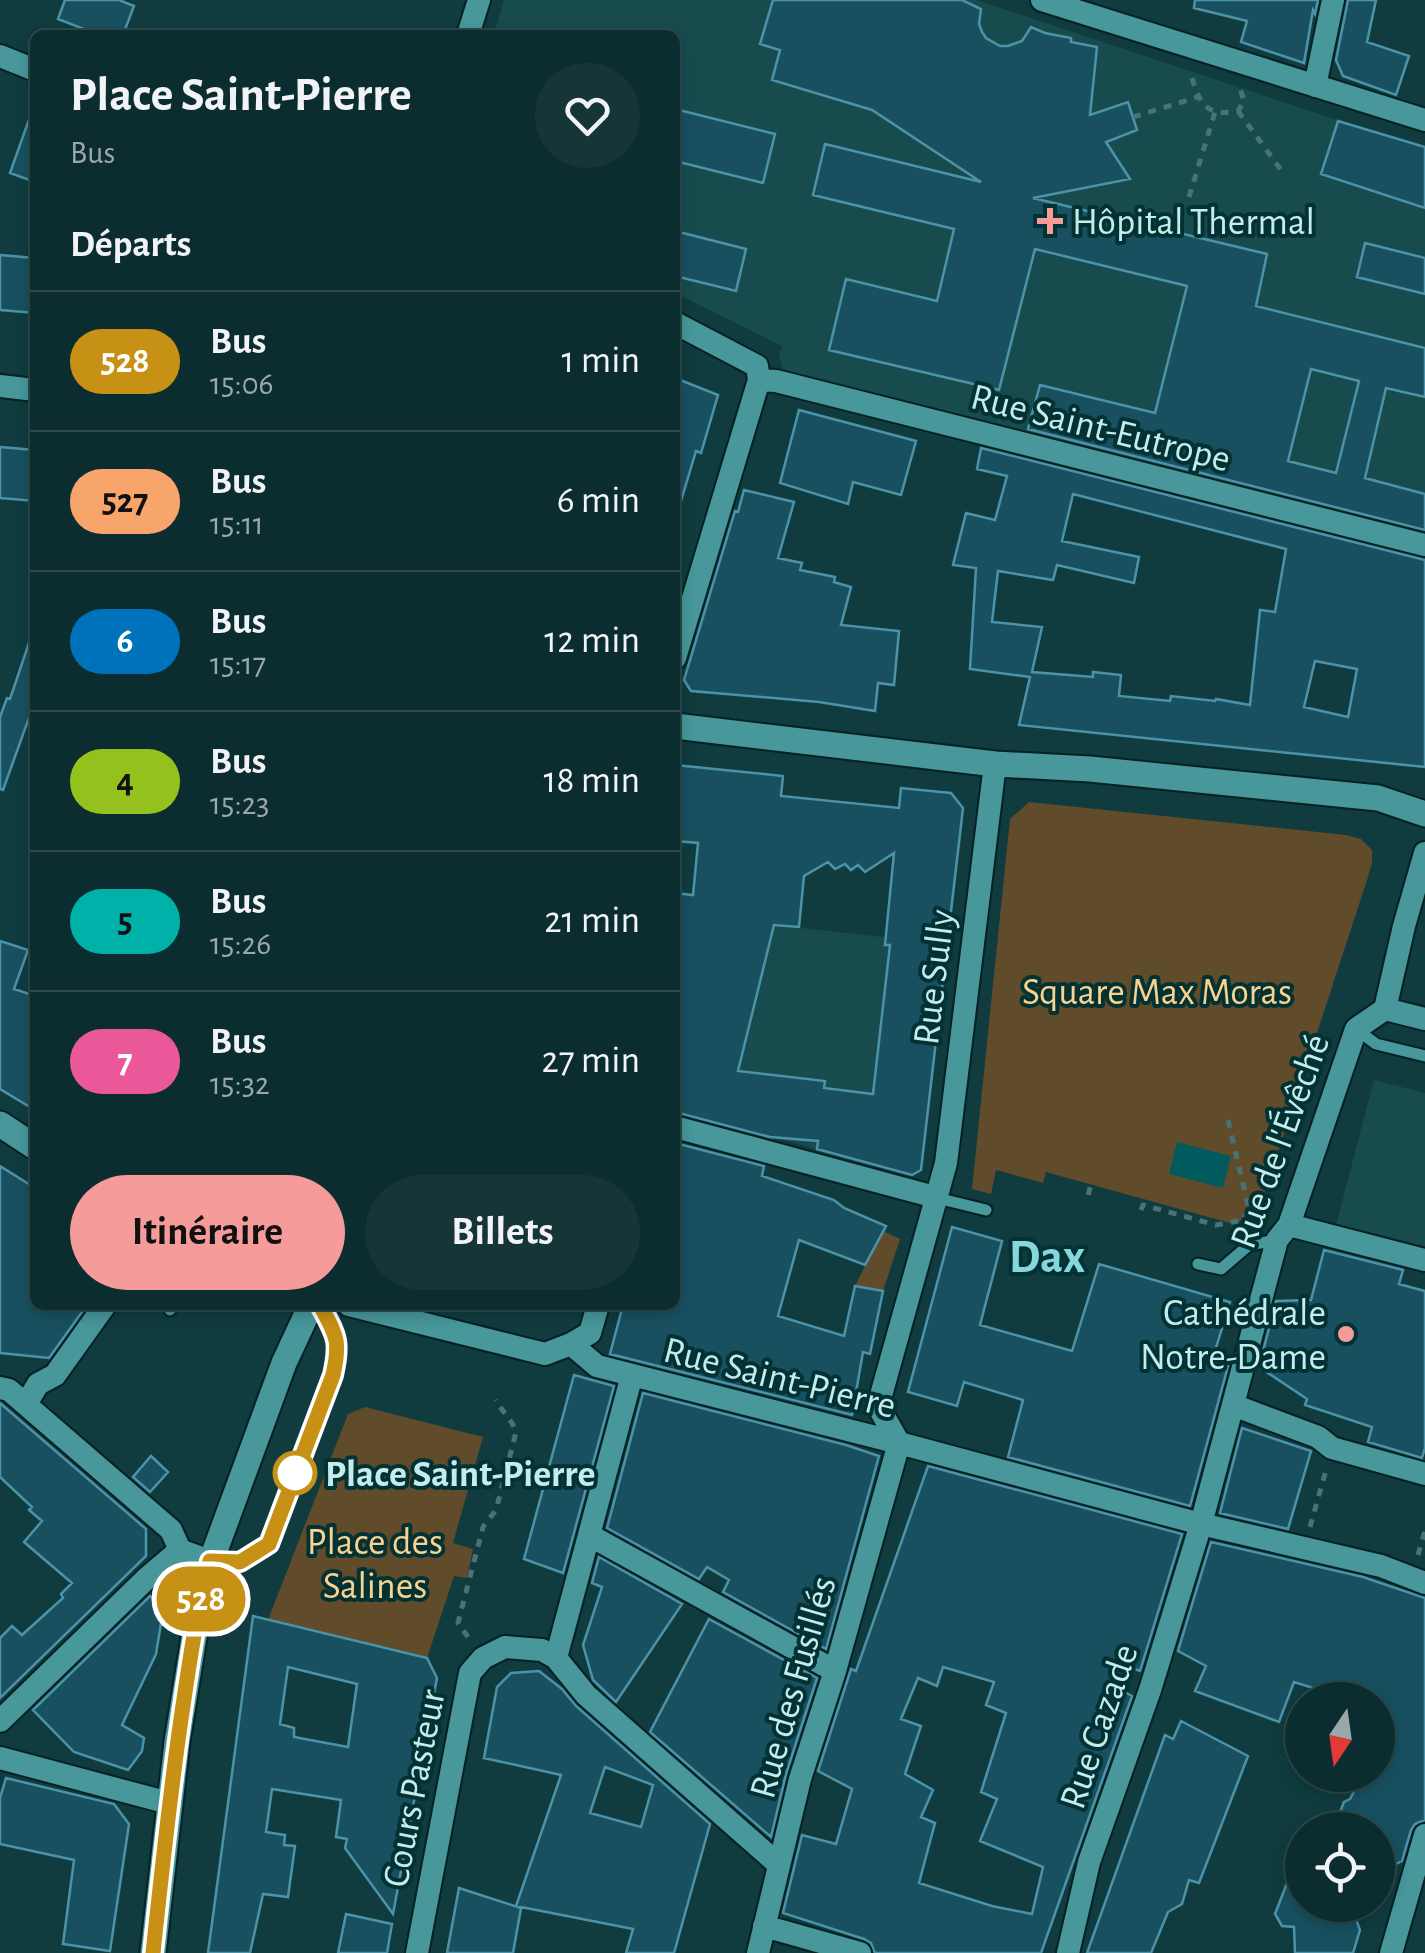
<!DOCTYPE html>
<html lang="fr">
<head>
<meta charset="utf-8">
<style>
	:root { --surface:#0c2d2f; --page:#153537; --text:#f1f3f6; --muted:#9aa8aa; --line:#2c494b; --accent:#f59b9a }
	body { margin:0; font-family:"Alegreya Sans",sans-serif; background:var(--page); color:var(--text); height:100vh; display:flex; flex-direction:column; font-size:38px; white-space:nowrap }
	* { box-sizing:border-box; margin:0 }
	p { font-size:32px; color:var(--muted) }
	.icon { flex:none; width:55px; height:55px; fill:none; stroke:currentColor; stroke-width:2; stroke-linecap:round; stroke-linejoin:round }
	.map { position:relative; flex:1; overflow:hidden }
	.side { position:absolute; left:30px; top:30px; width:650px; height:1280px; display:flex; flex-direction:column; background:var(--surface); border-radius:15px; box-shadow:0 5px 15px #0003,0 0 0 2px var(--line) }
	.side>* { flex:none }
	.badge { padding:0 20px; border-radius:32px; font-size:35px; line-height:65px }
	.needle { width:65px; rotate:193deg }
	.controls { position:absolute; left:1285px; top:1682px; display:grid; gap:20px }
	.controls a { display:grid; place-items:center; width:110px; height:110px; border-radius:50%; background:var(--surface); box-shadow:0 5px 15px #0003,0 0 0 2px var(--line); font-size:50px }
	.map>.badge { position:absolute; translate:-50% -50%; box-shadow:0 0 0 5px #fff }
	h2 { padding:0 40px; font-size:38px; line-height:90px }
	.round { display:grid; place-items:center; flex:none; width:105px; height:105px; border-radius:52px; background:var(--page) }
	.overview { display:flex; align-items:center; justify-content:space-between; height:170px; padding:0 40px }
	h1 { font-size:48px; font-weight:700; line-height:75px }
	.cta { display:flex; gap:20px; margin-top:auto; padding:20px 40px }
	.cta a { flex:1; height:115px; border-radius:60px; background:var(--accent); color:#111; font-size:40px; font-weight:700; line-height:115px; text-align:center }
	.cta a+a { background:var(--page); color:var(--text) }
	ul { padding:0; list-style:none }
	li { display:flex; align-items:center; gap:30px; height:140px; padding:0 40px; border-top:2px solid var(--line) }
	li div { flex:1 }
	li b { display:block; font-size:38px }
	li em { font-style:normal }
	li .badge { min-width:110px; font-weight:700; text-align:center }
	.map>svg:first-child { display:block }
	.built { fill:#174b4e }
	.green { fill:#604c2a }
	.water { fill:#005a5e }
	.building { fill:#185060; stroke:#4c93a9; stroke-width:2.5; fill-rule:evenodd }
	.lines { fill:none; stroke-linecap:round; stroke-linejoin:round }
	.lane-casing { stroke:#072123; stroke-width:15 }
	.street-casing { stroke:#072123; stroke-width:26 }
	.secondary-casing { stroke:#072123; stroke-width:29 }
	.path { stroke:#487275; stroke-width:5; stroke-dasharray:8 8; stroke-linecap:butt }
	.lane { stroke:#47979b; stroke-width:11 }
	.street { stroke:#47979b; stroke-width:22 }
	.secondary { stroke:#47979b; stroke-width:25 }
	.line-casing { stroke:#fff; stroke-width:22 }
	.line { stroke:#c69114; stroke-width:15 }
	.poi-dot { fill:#f59b9a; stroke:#033234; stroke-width:4 }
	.stop-dot { fill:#fff; stroke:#c69114; stroke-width:5 }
	.labels { text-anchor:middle; stroke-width:8; stroke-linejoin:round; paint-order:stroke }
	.poi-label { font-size:38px; fill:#c5ebed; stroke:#033234; text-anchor:start }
	.street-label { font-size:38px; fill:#c5ebed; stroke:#033234 }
	.park-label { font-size:38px; fill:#fad28e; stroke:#033234 }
	.stop-label { font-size:38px; font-weight:bold; fill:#c5ebed; stroke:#033234; text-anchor:start }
	.district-label { font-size:48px; font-weight:bold; fill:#87d6db; stroke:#033234 }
</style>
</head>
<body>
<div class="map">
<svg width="1425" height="1953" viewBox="0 0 1425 1953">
	<rect width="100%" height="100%" fill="#103c3f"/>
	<path class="built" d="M 504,0 L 977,0 L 1425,149 L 1425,534 L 784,373 L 779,356 L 782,346 L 675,293 L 675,35 L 494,35 Z
		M 774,925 L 891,938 L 864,1163 L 726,1123 Z
		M 1374,1080 L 1425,1093 L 1425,1252 L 1335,1229 Z"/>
	<path class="green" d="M 1029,802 L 1346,835 L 1361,839 L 1372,850 L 1372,863 L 1367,880 L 1267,1186 C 1259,1209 1257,1218 1230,1223 L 1046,1172 L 1043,1183 L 996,1170 L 991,1194 L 972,1189 L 1010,819 Z
		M 883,1231 L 900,1239 L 883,1291 L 855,1286 Z
		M 365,1407 L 483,1437 L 453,1543 L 473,1549 L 467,1578 L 454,1576 L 427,1658 L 268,1620 L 348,1414 Z"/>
	<path class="water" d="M 1177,1142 L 1231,1156 L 1223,1188 L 1169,1174 Z"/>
	<path class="building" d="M 65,0 L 119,0 L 134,6 L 123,35 L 99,35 L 58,19 Z
		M 773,0 L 962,0 L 981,9 L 979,24 L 982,32 L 986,38 L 1000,46 L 1008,46 L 1022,41 L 1031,27 L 1045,33 L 1071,38 L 1071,42 L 1097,47 L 1090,115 L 1128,102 L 1137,130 L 1106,142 L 1130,179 L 1033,198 L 1267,254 L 1256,306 L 1425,348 L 1425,397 L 1386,388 L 1365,478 L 1425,494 L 1425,530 L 1028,429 L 1040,385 L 1155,413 L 1187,286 L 1035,249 L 999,390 L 829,350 L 846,279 L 937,301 L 954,229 L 813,195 L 825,144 L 981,182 L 872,110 L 772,80 L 780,50 L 760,44 ZM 1311,369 L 1359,381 L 1336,473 L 1288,461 Z
		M 1195,0 L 1318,0 L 1315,14 L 1313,10 L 1304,63 L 1241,42 L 1247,21 L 1194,8 Z
		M 1348,0 L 1376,0 L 1367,42 L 1409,56 L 1396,95 L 1343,76 L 1336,60 Z
		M 675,109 L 775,134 L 763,183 L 675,161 Z
		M 32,111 L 35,111 L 35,182 L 10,173 Z
		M 1338,121 L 1425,147 L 1425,208 L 1321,174 Z
		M 675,231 L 746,249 L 736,291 L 675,276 Z
		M 1365,243 L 1425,258 L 1425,294 L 1357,277 Z
		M 0,255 L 35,258 L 35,313 L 0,310 Z
		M 675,378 L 718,395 L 701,453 L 696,451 L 681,501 L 675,500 Z
		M 799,410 L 916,441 L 901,495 L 853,482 L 848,504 L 780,483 Z
		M 0,447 L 35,450 L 35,501 L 0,498 Z
		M 981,448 L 1425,560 L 1425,767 L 1019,725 L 1030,677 L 970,669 L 976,568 L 953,565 L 966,513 L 995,520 L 1007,476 L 977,469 ZM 1073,494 L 1286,549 L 1275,612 L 1260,610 L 1250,705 L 1216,699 L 1215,701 L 1171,696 L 1170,701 L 1119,696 L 1121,675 L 1093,672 L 1093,677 L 1032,672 L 1042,627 L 992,622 L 998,571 L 1053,580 L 1057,565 L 1134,583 L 1139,557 L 1062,541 ZM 1315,661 L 1357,669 L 1348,717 L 1304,707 Z
		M 744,490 L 794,502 L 778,558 L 802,563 L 800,570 L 835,577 L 834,582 L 851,587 L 841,625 L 899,631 L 894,685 L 878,683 L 875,711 L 819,702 L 691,691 L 684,680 L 735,511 L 738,512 Z
		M 31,637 L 35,638 L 35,701 L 3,790 L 0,789 L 0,717 L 7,698 L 10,699 Z
		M 675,765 L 783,776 L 781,796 L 899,808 L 901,788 L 951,793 L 963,808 L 921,1170 L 912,1175 L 817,1149 L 818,1141 L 770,1137 L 675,1112 L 675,893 L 693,895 L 698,843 L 675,841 ZM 894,853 L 885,945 L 890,945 L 873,1094 L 824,1088 L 825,1081 L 738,1071 L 774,925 L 799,927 L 804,876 L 828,862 L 835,869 L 845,864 L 851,870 L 858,865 L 865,872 Z
		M 0,941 L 28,950 L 14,989 L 35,996 L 35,1110 L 0,1089 Z
		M 675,1143 L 764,1166 L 762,1176 L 834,1200 L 844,1208 L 886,1226 L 865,1265 L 799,1240 L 778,1316 L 844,1336 L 855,1286 L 883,1291 L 870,1354 L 863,1352 L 852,1415 L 610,1354 L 623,1305 L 675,1305 Z
		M 0,1166 L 35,1188 L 35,1305 L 87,1305 L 49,1358 L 0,1353 Z
		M 952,1227 L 1002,1241 L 980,1325 L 1072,1351 L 1099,1264 L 1230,1302 L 1212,1361 L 1228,1366 L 1190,1506 L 1008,1457 L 1023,1400 L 964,1382 L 957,1406 L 908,1392 Z
		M 1324,1250 L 1403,1270 L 1399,1284 L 1425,1291 L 1425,1448 L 1422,1458 L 1368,1442 L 1372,1427 L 1305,1405 L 1307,1399 L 1259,1367 L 1276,1301 L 1311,1300 Z
		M 574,1375 L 614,1386 L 563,1573 L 524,1559 Z
		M 643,1393 L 846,1445 L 879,1456 L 826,1649 L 723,1592 L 729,1580 L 707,1567 L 699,1579 L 607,1528 Z
		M 0,1403 L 146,1529 L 146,1556 L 0,1698 L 0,1638 L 12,1626 L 22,1635 L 63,1598 L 61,1594 L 72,1583 L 24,1542 L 42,1521 L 29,1510 L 32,1507 L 0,1477 Z
		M 1242,1428 L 1311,1451 L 1288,1529 L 1220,1513 Z
		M 151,1456 L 168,1472 L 150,1492 L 133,1477 Z
		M 928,1466 L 1182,1534 L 1140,1671 L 1129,1667 L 1119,1689 L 1132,1696 L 1041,1953 L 875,1953 L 871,1943 L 864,1939 L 783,1913 L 802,1835 L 836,1844 L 852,1789 L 818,1771 L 851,1669 L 856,1671 ZM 943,1667 L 994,1682 L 986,1705 L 1006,1713 L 981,1792 L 997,1799 L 980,1841 L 1043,1867 L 1032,1914 L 992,1906 L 919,1883 L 935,1823 L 921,1817 L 933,1790 L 905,1774 L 921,1726 L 901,1719 L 918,1678 L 937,1686 Z
		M 1211,1542 L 1363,1577 L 1425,1598 L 1425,1820 L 1415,1824 L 1411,1830 L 1402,1861 L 1390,1867 L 1378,1859 L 1378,1830 L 1333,1830 L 1344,1802 L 1350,1799 L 1363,1775 L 1378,1775 L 1378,1700 L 1352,1700 L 1294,1682 L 1279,1722 L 1195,1691 L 1206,1666 L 1178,1651 Z
		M 599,1557 L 682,1604 L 616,1702 L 593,1680 L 583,1645 L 602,1587 L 592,1583 Z
		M 150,1596 L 164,1605 L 156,1654 L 122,1725 L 144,1738 L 142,1751 L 128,1770 L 74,1752 L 33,1710 Z
		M 253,1616 L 427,1658 L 437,1678 L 393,1914 L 345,1848 L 347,1839 L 336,1837 L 341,1800 L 272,1789 L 266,1832 L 285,1835 L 284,1845 L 295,1846 L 288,1897 L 263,1894 L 250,1953 L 208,1953 ZM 288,1667 L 357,1684 L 348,1747 L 294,1737 L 294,1728 L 280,1724 Z
		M 709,1619 L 817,1678 L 786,1774 L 771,1837 L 650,1732 Z
		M 539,1671 L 562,1689 L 576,1706 L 710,1824 L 674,1953 L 626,1953 L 633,1929 L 516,1906 L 561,1775 L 484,1758 L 497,1687 L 511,1673 ZM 605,1767 L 653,1785 L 641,1827 L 590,1813 Z
		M 1181,1721 L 1248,1756 L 1199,1883 L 1189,1880 L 1182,1904 L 1168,1912 L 1151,1953 L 1087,1953 L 1165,1735 L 1173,1739 Z
		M 6,1778 L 114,1804 L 129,1824 L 110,1951 L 63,1944 L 74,1860 L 0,1844 L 0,1798 Z
		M 1301,1847 L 1302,1847 L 1302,1905 L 1351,1905 L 1360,1930 L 1353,1953 L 1295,1953 L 1294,1927 L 1282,1926 L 1275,1914 Z
		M 459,1888 L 521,1908 L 513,1953 L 447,1953 Z
		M 346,1914 L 392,1924 L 387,1953 L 338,1953 Z"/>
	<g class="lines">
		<g class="lane-casing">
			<path id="lane" d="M 1356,1029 L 1376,1044 L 1425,1056
				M 937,1198 L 986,1210
				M 1198,1264 L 1221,1269 L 1249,1245 L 1277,1240
				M 170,1310 L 173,1305
				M 210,1561 L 240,1562 L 269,1544 L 333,1375 C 341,1340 336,1335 320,1305"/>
		</g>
		<g class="street-casing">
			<path id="street" d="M 1042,0 L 1425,120
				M 468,35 L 479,0
				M 0,56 L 35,70
				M 1315,86 L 1333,0
				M 675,323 L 757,366 L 759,380 L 675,658
				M 759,380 L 776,381 L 1425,545
				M 0,386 L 35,390
				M 1385,1009 L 1425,1019
				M 675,1127 L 935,1197
				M 1289,1225 L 1425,1260
				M 349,1305 L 545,1354 L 571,1344 L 590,1333 L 598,1305
				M 571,1344 L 597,1366 L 899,1443 L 1201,1524 L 1381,1566 L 1425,1583
				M 0,1388 L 9,1390 L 171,1530 L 180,1550 L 210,1561
				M 26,1404 L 38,1384 L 55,1375 L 105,1305
				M 1233,1405 L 1318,1437 L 1332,1448 L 1425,1474
				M 589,1535 L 835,1671
				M 556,1658 L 632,1375
				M 0,1721 L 147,1578 L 180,1550
				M 0,1758 L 169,1803
				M 764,1926 L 860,1953
				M 417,1953 L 470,1673 L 483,1658 L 505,1647 L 542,1650 L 556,1658 L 586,1695 L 778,1864
				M 758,1953 L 800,1779 L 835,1671 L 899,1443 L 878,1406 L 946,1163 L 995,764
				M 1068,1953 L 1089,1862 L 1150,1690 L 1201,1524 L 1277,1240 L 1289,1225 L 1356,1029 L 1385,1009 L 1404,926 L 1425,853
				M 1391,1953 L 1425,1835"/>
		</g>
		<g class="secondary-casing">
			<path id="secondary" d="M 675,726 L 995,764 L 1090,769 L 1378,798 L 1425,814
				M 0,1124 L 35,1147
				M 153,1953 L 177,1742 L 197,1619 L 206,1575 L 284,1363 L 311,1305"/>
		</g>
		<path class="path" d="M 1192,78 C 1200,105 1208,117 1238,111 L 1244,101 L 1240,88
			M 1238,111 L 1284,174
			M 1133,117 L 1198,97
			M 1189,197 L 1215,112
			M 1228,1120 L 1248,1205 L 1244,1220
			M 1088,1195 L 1091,1185
			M 1141,1210 L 1143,1205 L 1216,1225 L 1244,1220 L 1250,1224
			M 1310,1527 L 1326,1470
			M 1418,1555 L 1425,1531
			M 468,1637 L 458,1623 L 483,1527 L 496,1510 L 516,1432 L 512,1423 L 495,1400"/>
		<use href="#lane" class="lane"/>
		<use href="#street" class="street"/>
		<use href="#secondary" class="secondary"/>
	</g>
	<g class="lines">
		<g class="line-casing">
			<path id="line" d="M 153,1953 C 162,1868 171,1783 184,1699 C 191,1652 198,1606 210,1561 L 240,1562 L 269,1544 L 333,1375 C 341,1340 336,1335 320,1305"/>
		</g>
		<use href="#line" class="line"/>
	</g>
	<g class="poi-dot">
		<path d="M1045 206h10v10h10v10h-10v10h-10v-10h-10v-10h10z"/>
		<circle cx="1346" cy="1334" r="10"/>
	</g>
	<circle class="stop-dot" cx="295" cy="1473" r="20"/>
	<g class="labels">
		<g class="poi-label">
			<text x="1072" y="234">Hôpital Thermal</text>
			<text x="1326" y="1325" text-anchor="end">Cathédrale<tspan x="1326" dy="44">Notre-Dame</tspan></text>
		</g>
		<g class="street-label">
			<text transform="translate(1101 427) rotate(14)" y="13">Rue Saint-Eutrope</text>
			<text transform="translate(933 977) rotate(-83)" y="13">Rue Sully</text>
			<text transform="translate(1279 1141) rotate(-70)" y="13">Rue de l'Évêché</text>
			<text transform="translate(780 1377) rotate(14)" y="13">Rue Saint-Pierre</text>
			<text transform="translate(792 1687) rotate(-74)" y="13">Rue des Fusillés</text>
			<text transform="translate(1098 1726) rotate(-71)" y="13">Rue Cazade</text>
			<text transform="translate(413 1788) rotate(-79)" y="13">Cours Pasteur</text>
		</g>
		<g class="park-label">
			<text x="1157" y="1004">Square Max Moras</text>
			<text x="375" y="1554">Place des<tspan x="375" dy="44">Salines</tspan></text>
		</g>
		<g class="stop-label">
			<text x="325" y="1486">Place Saint-Pierre</text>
		</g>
		<g class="district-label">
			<text x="1047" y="1272">Dax</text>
		</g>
	</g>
</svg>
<div class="controls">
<a><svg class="needle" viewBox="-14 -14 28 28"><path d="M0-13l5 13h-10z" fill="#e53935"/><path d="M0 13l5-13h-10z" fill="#9aa8aa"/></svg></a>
<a><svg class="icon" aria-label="locate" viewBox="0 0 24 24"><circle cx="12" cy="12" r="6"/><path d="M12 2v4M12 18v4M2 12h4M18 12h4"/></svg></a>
</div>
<b class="badge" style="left:201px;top:1599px;background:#c69114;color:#fff">528</b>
<section class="side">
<div class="overview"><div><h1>Place Saint-Pierre</h1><p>Bus</p></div><a class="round"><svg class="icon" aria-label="heart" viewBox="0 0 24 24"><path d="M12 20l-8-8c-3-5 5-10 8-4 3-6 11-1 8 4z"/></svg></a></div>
<h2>Départs</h2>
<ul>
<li><span class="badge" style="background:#c69114;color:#fff">528</span><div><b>Bus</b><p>15:06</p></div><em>1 min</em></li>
<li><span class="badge" style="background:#f8a56b;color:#111">527</span><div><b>Bus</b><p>15:11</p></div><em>6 min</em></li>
<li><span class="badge" style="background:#0072bc;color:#fff">6</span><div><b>Bus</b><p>15:17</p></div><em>12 min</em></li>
<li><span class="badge" style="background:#95c11f;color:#111">4</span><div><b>Bus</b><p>15:23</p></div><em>18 min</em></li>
<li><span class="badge" style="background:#00b1aa;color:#111">5</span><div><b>Bus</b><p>15:26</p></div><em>21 min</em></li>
<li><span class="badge" style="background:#eb589a;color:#fff">7</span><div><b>Bus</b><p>15:32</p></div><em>27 min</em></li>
</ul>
<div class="cta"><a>Itinéraire</a><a>Billets</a></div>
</section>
</div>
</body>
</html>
